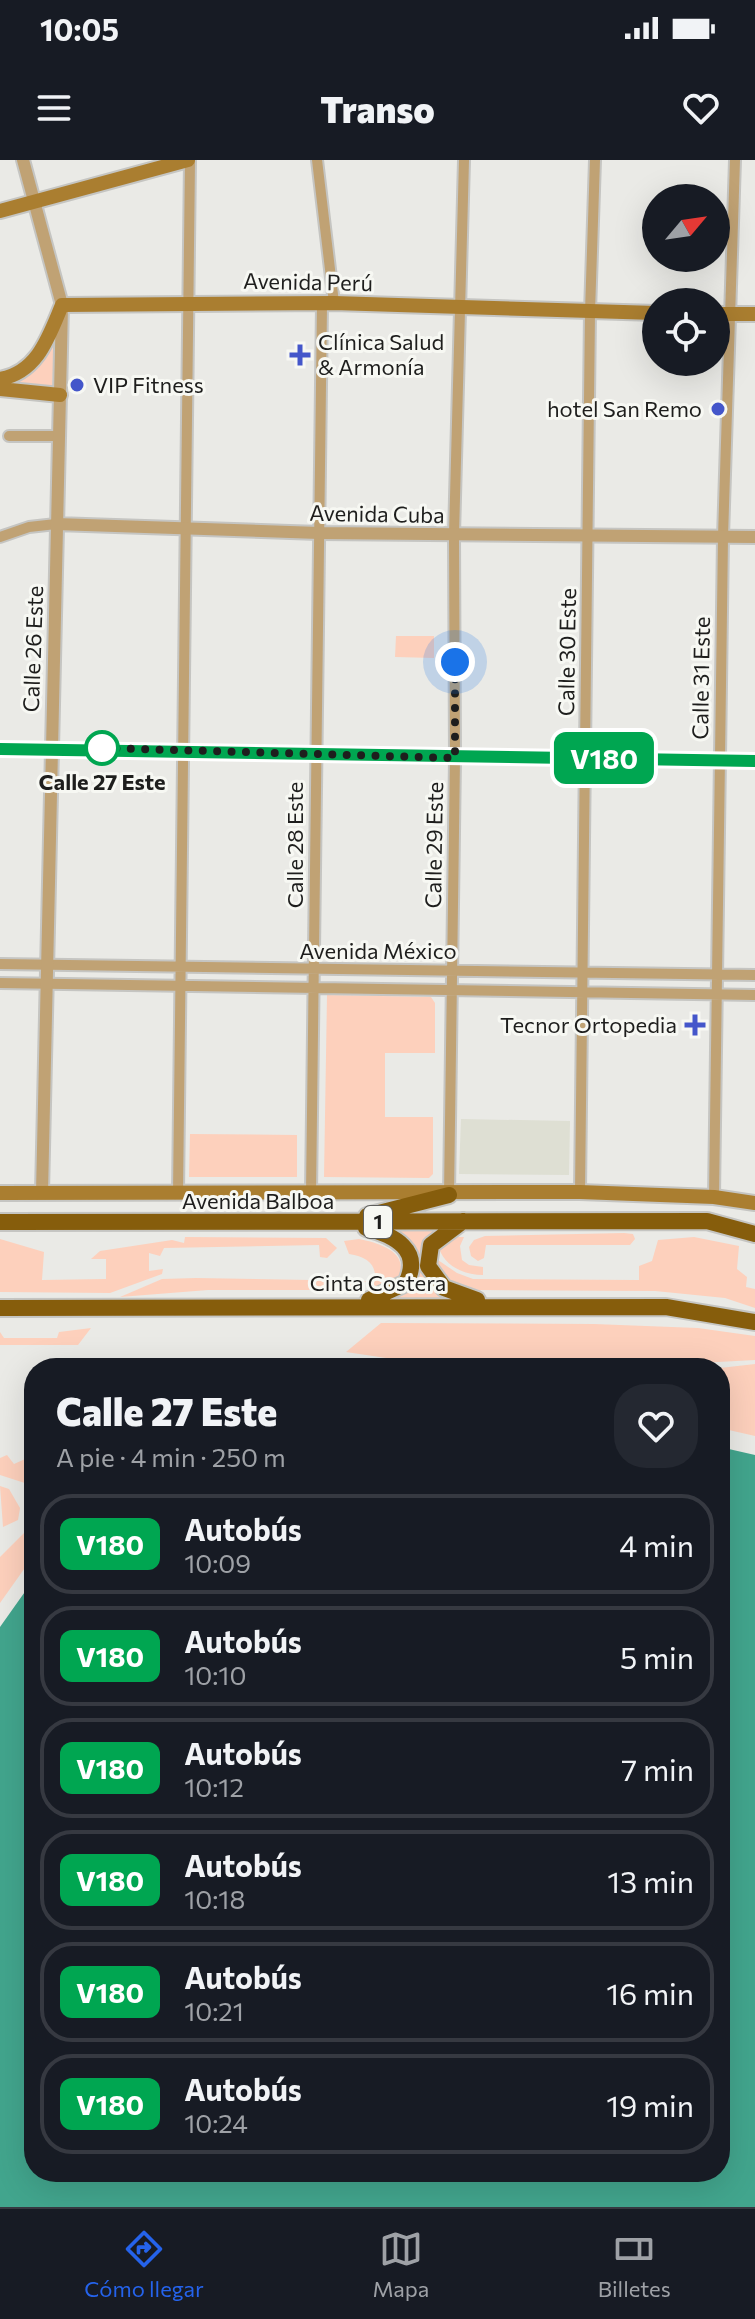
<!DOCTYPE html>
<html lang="es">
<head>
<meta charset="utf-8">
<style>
	:root { --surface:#171b24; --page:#242831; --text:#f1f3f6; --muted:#9ea1a6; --line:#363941; --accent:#2563eb }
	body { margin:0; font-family:Commissioner,sans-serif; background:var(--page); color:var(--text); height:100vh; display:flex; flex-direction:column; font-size:30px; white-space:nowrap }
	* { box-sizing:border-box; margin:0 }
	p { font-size:26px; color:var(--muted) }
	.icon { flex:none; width:44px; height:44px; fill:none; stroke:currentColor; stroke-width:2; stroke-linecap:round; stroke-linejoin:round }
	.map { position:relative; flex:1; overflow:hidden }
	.drawer { position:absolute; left:24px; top:1198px; width:706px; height:824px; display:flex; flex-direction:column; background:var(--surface); border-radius:32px; box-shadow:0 8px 32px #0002 }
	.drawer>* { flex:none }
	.badge { padding:0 16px; border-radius:12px; font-size:28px; line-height:52px }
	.needle { width:52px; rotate:61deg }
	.fabs { position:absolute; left:642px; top:24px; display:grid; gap:16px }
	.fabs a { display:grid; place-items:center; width:88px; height:88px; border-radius:50%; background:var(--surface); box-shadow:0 8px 32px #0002; font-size:40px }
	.you { position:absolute; width:40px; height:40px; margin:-20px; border:6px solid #fff; border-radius:50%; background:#1a73e8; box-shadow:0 0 0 12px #1a73e833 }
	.map>.badge { position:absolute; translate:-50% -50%; box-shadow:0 0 0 4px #fff }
	.round { display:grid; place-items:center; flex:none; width:84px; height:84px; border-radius:32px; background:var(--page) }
	.overview { display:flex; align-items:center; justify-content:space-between; height:136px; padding:0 32px }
	h1 { font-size:38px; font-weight:800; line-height:60px }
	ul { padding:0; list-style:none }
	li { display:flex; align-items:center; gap:24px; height:100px; margin:0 16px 12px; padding:0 16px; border:4px solid var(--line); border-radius:32px }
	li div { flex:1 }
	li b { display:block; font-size:30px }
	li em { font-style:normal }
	li .badge { min-width:88px; font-weight:700; text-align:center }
	.status { display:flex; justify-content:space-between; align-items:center; height:56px; padding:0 40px; background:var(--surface); direction:ltr }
	.status svg { height:22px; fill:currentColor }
	header { display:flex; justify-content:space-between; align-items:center; height:104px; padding:0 32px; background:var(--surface); font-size:36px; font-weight:800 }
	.tab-bar { display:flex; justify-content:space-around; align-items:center; height:112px; border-top:2px solid var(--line); background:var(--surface); font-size:22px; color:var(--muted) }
	.tab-bar a { display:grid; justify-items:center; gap:4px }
	.tab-bar .on { color:var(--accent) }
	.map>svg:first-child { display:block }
	.built { fill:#dedfd3 }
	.green { fill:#fdd0bc }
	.water { fill:#42a58d }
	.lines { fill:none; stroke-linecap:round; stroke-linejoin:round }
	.minor-casing { stroke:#c5c5c2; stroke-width:14 }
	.tertiary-casing { stroke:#c5c5c2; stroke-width:16 }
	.secondary-casing { stroke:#c5c5c2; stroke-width:18 }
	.trunk-casing { stroke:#c5c5c2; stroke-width:20 }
	.minor { stroke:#c0a274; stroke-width:10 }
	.tertiary { stroke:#c0a274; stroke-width:12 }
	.secondary { stroke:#aa7e30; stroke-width:14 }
	.trunk { stroke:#865d0c; stroke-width:16 }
	.line-casing { stroke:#fff; stroke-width:18 }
	.line { stroke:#00a651; stroke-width:12 }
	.walk { stroke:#1e1e1d; stroke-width:8; stroke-dasharray:0 14.4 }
	.poi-dot { fill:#4456ca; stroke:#f7f8f3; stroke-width:3 }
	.stop-dot { fill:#fff; stroke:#00a651; stroke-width:4 }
	.labels { text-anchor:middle; stroke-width:6; stroke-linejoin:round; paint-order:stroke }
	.shield { fill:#f7f8f3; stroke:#5f5f5d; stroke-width:2 }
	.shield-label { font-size:20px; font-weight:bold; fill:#1e1e1d }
	.street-label { font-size:22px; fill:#1e1e1d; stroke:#f7f8f3 }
	.poi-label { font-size:22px; fill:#1e1e1d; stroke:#f7f8f3; text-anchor:start }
	.stop-label { font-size:22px; font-weight:bold; fill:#1e1e1d; stroke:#f7f8f3 }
</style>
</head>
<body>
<div class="status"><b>10:05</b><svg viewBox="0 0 49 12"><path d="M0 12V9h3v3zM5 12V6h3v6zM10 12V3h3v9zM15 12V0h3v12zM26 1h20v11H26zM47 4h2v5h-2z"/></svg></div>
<header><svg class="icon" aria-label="menu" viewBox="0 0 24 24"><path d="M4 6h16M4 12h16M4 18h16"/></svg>Transo<svg class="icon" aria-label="heart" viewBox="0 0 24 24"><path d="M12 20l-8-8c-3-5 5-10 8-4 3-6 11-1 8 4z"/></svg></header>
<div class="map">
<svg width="755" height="2047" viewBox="0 0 755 2047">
	<rect width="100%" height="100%" fill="#eaeae6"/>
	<path class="built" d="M 461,959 L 570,961 L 569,1015 L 459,1014 Z"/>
	<path class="green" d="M 55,177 L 52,227 L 11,225 C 34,213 44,200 55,177 Z
		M 396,476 L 434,476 L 434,498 L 395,497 Z
		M 327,835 L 431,837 L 435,843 L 435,893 L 385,893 L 385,957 L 433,957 L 433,1014 L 429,1018 L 324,1017 Z
		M 190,974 L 297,975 L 297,1017 L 189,1017 Z
		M 387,1070 L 437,1070 C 410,1100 418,1118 449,1138 L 398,1138 L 408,1128 L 415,1109 Z
		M 624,1073 L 633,1074 L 635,1079 L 630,1085 L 486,1085 L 484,1098 L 478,1101 L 471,1096 L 469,1087 L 474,1080 L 485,1076 Z
		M 185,1077 L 326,1078 L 337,1088 L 327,1098 L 320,1097 L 319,1085 L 164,1088 L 160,1096 L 149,1093 L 149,1111 L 163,1109 L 162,1114 L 110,1133 L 0,1132 L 0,1079 L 44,1092 L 42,1120 L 106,1119 L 106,1099 L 91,1099 L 100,1091 L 172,1080 L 184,1083 Z
		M 451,1077 L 464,1077 L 460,1086 L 462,1100 L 469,1105 L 483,1107 L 483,1115 C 465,1115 445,1107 439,1088 Z
		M 694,1077 L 739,1086 L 737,1109 L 747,1117 L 746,1127 L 755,1129 L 755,1148 L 725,1138 L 655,1131 L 479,1130 L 455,1125 L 436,1111 L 435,1098 L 457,1113 L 473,1119 L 639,1120 L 639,1106 L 652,1101 L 658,1080 Z
		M 359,1079 C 380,1083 412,1093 397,1120 L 371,1130 C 381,1109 371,1097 349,1094 L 344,1081 Z
		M 196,1118 L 366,1121 L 356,1130 L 208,1130 L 120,1137 L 162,1119 Z
		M 381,1163 L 594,1164 L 698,1168 L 755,1176 L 755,1200 L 681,1204 L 669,1208 L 453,1208 L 346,1192 Z
		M 91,1168 L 78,1185 L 0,1185 L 0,1172 L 4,1178 L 57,1178 L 59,1172 Z
		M 328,1203 L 382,1208 L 240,1208 Z
		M 755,1204 L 755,1276 L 720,1268 L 720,1208 Z
		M 7,1295 L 14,1304 L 34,1295 L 34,1326 L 0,1315 L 0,1298 Z
		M 0,1326 L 9,1329 L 20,1348 L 18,1360 L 3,1367 Z
		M 34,1363 L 34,1395 L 0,1443 L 0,1397 Z"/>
	<path class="water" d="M 720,1287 L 755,1295 L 755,2047 L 0,2047 L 0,1467 L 34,1419 L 34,2012 L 720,2012 Z"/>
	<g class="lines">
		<g class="minor-casing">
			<path id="minor" d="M 317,0 L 334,143
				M 9,276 L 59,276
				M 0,377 L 29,367 L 56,364
				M 0,804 L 755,815
				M 0,823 L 755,835
				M 580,1032 L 590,152 L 595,0
				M 178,1034 L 190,0
				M 311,1034 L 322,144
				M 449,1035 L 455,598 L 454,375 L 464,0
				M 714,1037 L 723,377 L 735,0"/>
		</g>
		<g class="tertiary-casing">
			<path id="tertiary" d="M 23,0 L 62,145 L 42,1033
				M 56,364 L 319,373 L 755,377
				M 0,589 L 755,601"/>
		</g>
		<g class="secondary-casing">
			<path id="secondary" d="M 0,51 L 188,0
				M 716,154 L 755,154
				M 0,219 C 38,212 49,176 62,145 L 334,143 L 656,153
				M 0,229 L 60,235
				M 0,1033 L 580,1032 L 714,1037 L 755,1043"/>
		</g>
		<g class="trunk-casing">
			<path id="trunk" d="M 367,1056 L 449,1035
				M 463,1061 L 431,1085 L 428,1106 L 444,1128 L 477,1140
				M 0,1062 L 707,1061 L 755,1074
				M 366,1068 C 394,1075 423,1090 406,1123 L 369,1140
				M 0,1148 L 666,1147 L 755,1162"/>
		</g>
		<use href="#minor" class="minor"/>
		<use href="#tertiary" class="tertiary"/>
		<use href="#secondary" class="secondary"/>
		<use href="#trunk" class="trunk"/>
	</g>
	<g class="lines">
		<g class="line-casing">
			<path id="line" d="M 0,589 L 755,601"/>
		</g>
		<use href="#line" class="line"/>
		<path class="walk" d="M 102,588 L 455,598 L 455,502"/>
	</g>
	<g class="poi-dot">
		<path d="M296 183h8v8h8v8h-8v8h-8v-8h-8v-8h8z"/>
		<circle cx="77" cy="225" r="8"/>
		<circle cx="718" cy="249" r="8"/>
		<path d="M691 853h8v8h8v8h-8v8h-8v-8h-8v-8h8z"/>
	</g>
	<circle class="stop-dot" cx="102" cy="588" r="16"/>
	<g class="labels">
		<rect class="shield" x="364" y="1046" width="28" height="32" rx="6"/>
		<g class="shield-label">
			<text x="378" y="1069">1</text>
		</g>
		<g class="street-label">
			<text transform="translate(308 122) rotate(1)" y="8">Avenida Perú</text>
			<text transform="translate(377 354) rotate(1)" y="8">Avenida Cuba</text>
			<text transform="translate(33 489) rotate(-88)" y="8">Calle 26 Este</text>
			<text transform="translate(567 492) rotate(-89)" y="8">Calle 30 Este</text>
			<text transform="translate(701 518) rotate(-89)" y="8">Calle 31 Este</text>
			<text transform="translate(295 685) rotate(-90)" y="8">Calle 28 Este</text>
			<text transform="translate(434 685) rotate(-89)" y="8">Calle 29 Este</text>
			<text x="378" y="799">Avenida México</text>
			<text x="258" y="1049">Avenida Balboa</text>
			<text x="378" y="1131">Cinta Costera</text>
		</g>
		<g class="poi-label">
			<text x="318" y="190">Clínica Salud<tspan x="318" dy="25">&amp; Armonía</tspan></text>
			<text x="93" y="233">VIP Fitness</text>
			<text x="702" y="257" text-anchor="end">hotel San Remo</text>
			<text x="677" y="873" text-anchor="end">Tecnor Ortopedia</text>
		</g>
		<g class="stop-label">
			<text x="102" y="630">Calle 27 Este</text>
		</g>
	</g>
</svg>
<div class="fabs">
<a><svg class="needle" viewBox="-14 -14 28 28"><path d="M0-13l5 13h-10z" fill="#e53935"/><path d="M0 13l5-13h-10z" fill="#9ea1a6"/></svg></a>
<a><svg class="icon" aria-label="locate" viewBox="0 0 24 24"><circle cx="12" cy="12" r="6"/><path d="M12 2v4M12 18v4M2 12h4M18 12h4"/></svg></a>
</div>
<div class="you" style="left:455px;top:502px"></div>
<b class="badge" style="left:604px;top:598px;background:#00a651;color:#fff">V180</b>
<section class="drawer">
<div class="overview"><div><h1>Calle 27 Este</h1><p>A pie · 4 min · 250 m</p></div><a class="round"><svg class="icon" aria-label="heart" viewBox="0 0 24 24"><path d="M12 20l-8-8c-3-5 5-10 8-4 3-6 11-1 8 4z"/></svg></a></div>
<ul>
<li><span class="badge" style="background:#00a651;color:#fff">V180</span><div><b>Autobús</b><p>10:09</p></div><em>4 min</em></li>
<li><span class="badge" style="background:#00a651;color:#fff">V180</span><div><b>Autobús</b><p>10:10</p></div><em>5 min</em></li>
<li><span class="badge" style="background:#00a651;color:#fff">V180</span><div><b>Autobús</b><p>10:12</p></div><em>7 min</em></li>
<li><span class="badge" style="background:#00a651;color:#fff">V180</span><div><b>Autobús</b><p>10:18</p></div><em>13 min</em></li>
<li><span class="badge" style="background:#00a651;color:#fff">V180</span><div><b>Autobús</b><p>10:21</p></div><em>16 min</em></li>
<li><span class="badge" style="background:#00a651;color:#fff">V180</span><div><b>Autobús</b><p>10:24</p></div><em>19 min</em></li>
</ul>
</section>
</div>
<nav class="tab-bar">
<a class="on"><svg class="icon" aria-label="directions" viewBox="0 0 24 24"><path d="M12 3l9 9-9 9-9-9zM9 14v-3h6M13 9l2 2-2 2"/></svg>Cómo llegar</a>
<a><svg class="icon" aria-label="map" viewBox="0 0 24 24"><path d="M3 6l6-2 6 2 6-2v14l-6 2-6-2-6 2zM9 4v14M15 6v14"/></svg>Mapa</a>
<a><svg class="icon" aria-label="tickets" viewBox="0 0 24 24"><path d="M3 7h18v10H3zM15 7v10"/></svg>Billetes</a>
</nav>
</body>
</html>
